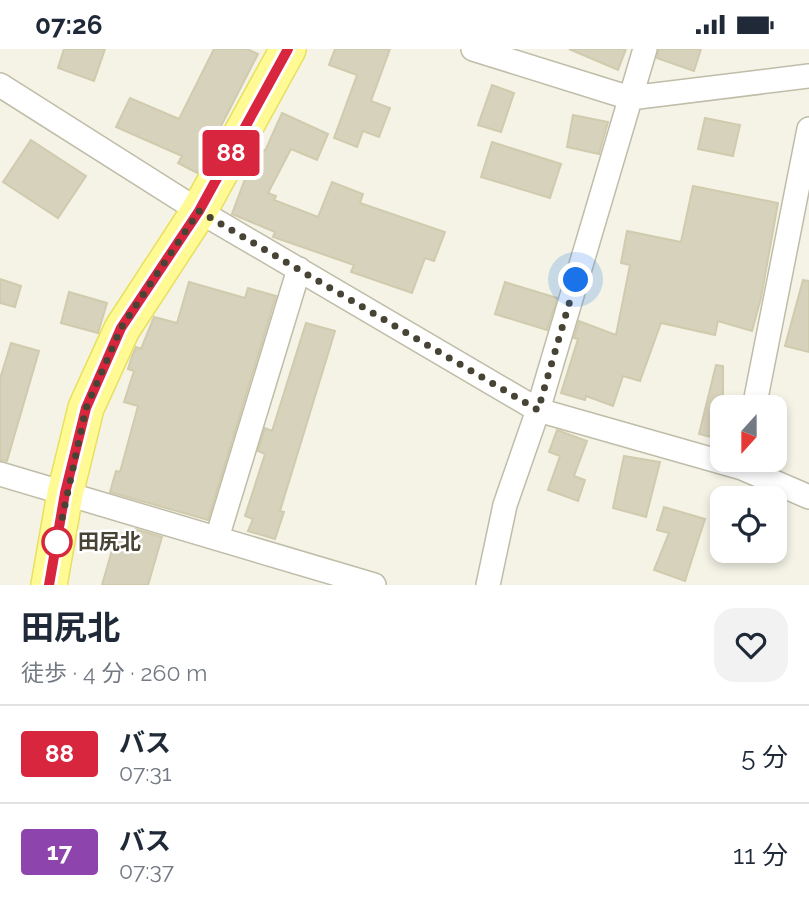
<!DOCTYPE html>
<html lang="ja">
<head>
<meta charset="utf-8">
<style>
	:root { --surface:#fff; --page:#f2f2f3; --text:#1f2937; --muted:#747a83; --line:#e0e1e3 }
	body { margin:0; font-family:Raleway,"Noto Sans JP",sans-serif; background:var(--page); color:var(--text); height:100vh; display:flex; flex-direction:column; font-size:26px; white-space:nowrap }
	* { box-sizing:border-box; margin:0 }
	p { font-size:23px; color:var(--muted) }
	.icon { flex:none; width:38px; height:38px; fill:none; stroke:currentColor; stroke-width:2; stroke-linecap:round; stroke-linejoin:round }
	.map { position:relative; height:536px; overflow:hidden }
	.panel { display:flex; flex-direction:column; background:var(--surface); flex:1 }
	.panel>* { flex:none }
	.badge { padding:0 14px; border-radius:5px; font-size:24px; line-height:46px }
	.needle { width:46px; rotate:201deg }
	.fabs { position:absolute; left:710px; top:346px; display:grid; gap:14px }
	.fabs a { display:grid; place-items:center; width:77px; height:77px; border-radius:14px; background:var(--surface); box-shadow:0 4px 10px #0003; font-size:35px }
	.you { position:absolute; width:35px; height:35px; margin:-18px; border:5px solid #fff; border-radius:50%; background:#1a73e8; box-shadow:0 0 0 10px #1a73e833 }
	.map>.badge { position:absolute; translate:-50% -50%; box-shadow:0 0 0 4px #fff }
	.round { display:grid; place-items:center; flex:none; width:74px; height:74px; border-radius:21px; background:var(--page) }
	.summary { display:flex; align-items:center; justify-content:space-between; height:119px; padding:0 21px }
	h1 { font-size:33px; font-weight:700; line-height:52px }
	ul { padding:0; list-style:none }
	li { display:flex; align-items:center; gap:21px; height:98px; padding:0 21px; border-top:2px solid var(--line) }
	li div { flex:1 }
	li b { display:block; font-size:26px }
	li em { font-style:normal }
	li .badge { min-width:77px; font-weight:700; text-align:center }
	.status { display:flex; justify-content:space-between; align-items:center; height:49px; padding:0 35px; background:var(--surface); direction:ltr }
	.status svg { height:19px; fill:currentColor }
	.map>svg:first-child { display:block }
	.building { fill:#d6d2bb; stroke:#d1cbae; stroke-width:2 }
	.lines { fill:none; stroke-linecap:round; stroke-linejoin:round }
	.minor-casing { stroke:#bfbda8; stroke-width:26 }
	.primary-casing { stroke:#e8e05f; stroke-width:38 }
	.minor { stroke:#fff; stroke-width:23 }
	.primary { stroke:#fffa94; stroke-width:35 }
	.line-casing { stroke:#fff; stroke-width:16 }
	.line { stroke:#d7263d; stroke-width:10 }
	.walk { stroke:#474435; stroke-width:7; stroke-dasharray:0 12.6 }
	.stop-dot { fill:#fff; stroke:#d7263d; stroke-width:3.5 }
	.labels { text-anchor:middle; stroke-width:5; stroke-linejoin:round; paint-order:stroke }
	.stop-label { font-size:21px; font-weight:bold; fill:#474435; stroke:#fff; text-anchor:start }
</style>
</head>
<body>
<div class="status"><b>07:26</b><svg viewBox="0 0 49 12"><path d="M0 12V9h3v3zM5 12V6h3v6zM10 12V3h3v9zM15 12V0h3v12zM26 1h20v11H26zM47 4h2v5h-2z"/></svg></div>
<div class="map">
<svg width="809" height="536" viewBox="0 0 809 536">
	<rect width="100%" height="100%" fill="#f4f3e6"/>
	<path class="building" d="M 64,0 L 105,0 L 94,32 L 58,19 Z
		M 214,0 L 247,0 L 258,5 L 197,124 L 178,114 L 182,107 L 116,78 L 130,49 L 179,70 Z
		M 335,0 L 390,0 L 371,52 L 390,59 L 379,88 L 363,82 L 357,98 L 334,89 L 357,26 L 329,16 Z
		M 569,0 L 626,0 L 618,21 Z
		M 659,0 L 701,0 L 694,22 L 657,9 Z
		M 492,36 L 514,44 L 501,83 L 478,76 Z
		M 282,64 L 328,85 L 317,111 L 291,100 L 268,144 L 276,147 L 274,151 L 318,168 L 332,133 L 363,145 L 360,154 L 445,183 L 434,212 L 425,209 L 412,244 L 351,223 L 354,216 L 273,188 L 275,183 L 232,165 L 245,130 L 261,100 L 265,102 Z
		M 573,66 L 608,73 L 599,105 L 567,98 Z
		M 705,69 L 740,76 L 733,107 L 698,100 Z
		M 31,91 L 86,127 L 58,169 L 3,133 Z
		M 492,93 L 561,115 L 550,149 L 481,128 Z
		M 693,137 L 778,154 L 761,249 L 752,282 L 718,272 L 715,286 L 661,274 L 640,332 L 623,327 L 613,357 L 586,347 L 585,351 L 561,344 L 578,290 L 574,289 L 579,272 L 616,286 L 630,216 L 621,214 L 627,182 L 681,193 Z
		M 0,230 L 21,237 L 15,258 L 0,254 Z
		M 803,231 L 809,232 L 809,303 L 785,297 Z
		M 189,233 L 245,249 L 248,239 L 276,247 L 208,471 L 110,443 L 116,422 L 120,423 L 138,357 L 124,353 L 134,322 L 128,320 L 132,307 L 136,298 L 141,300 L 154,268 L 177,274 Z
		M 505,233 L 557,249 L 547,281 L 495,265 Z
		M 69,243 L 107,254 L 98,284 L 61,274 Z
		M 306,274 L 335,282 L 280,462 L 284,463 L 275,490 L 248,482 L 253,470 L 245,467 L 265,405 L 258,402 L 265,379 L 272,382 Z
		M 11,294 L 39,302 L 7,412 L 0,411 L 0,330 Z
		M 716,316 L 723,317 L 723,391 L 699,385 Z
		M 557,381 L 587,392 L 574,427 L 585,431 L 578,452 L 548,441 L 560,407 L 549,403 Z
		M 624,407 L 660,413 L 646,468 L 613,459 Z
		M 664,458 L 705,470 L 685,532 L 654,521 L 669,484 L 657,481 Z
		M 135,480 L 162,488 L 148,536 L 102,536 L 117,484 L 133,489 Z"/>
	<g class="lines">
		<g class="minor-casing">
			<path id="minor" d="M 473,0 L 630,49 L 809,27
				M 0,36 L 199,162 L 538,361 L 742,419 L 809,448
				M 754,359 L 809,80
				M 0,425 L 374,536
				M 217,489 L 299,220
				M 488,536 L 505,456 L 538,361 L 645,0"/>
		</g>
		<g class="primary-casing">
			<path id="primary" d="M 49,536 L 65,445 L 86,359 L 122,280 L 199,162 L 288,0"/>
		</g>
		<use href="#minor" class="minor"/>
		<use href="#primary" class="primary"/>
	</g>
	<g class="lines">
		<g class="line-casing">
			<path id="line" d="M 49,536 L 65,444 L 86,359 L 121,279 L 199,162 L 288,0"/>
		</g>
		<use href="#line" class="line"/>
		<path class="walk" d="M 57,493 L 86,359 L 121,279 L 199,162 L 538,361 L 576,231"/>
	</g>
	<circle class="stop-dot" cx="57" cy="493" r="14"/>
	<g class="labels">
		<g class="stop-label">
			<text x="78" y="500">田尻北</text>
		</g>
	</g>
</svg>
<div class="fabs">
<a><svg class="needle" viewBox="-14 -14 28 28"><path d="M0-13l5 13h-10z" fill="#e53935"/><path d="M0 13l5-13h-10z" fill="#747a83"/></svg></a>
<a><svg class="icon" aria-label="locate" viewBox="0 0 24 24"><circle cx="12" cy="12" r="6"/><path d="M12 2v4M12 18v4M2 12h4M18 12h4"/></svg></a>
</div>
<div class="you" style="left:576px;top:231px"></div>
<b class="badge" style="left:231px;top:104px;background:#d7263d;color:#fff">88</b>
</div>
<section class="panel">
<div class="summary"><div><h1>田尻北</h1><p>徒歩 · 4 分 · 260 m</p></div><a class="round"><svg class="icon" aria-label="heart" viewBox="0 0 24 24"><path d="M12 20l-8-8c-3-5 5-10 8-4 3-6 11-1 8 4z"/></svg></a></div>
<ul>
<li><span class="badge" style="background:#d7263d;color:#fff">88</span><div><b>バス</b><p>07:31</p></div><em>5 分</em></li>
<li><span class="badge" style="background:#8e44ad;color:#fff">17</span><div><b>バス</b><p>07:37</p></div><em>11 分</em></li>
</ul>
</section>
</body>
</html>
